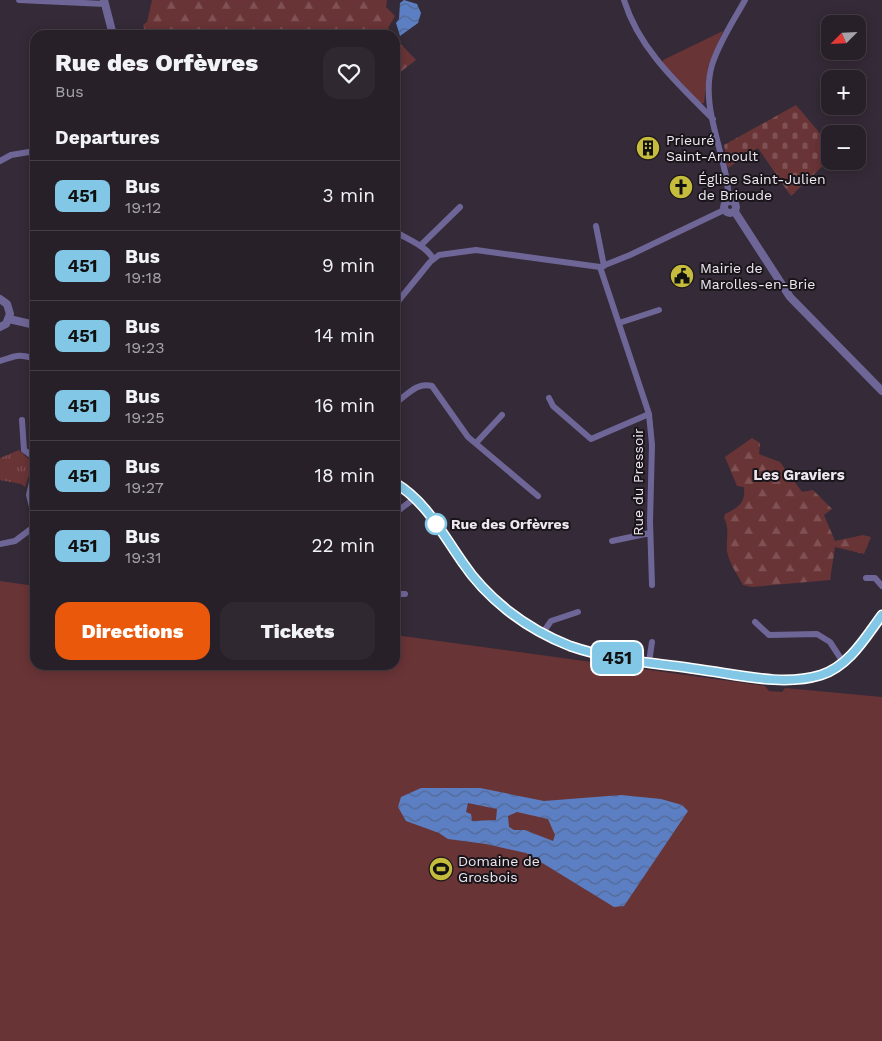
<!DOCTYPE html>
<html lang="en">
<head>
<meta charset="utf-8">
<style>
	:root { --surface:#282029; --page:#302831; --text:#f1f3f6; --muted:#a5a3a8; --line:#443e46; --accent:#ea580c }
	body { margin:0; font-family:"Work Sans",sans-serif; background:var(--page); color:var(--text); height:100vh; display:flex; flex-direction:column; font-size:19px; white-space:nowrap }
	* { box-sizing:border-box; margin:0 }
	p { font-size:16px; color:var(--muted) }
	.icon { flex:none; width:28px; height:28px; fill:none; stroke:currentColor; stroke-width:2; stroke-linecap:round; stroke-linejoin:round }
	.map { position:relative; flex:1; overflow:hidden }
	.sheet { position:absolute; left:30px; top:30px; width:370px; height:640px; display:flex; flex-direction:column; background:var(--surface); border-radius:15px; box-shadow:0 2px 12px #0003,0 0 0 1px var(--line) }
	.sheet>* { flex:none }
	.badge { padding:0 10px; border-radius:8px; font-size:18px; line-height:32px }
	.needle { width:32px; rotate:246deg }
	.fabs { position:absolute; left:821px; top:15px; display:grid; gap:10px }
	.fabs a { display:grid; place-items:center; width:45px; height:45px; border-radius:10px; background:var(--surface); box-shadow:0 2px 12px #0003,0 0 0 1px var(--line); font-size:25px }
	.map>.badge { position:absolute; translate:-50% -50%; box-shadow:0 0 0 2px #fff }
	h2 { padding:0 25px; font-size:19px; line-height:45px }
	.round { display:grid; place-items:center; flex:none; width:52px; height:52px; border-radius:15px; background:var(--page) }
	.summary { display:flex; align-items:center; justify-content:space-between; height:85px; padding:0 25px }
	h1 { font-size:24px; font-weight:800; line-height:38px }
	.action { display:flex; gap:10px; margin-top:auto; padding:10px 25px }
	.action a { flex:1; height:58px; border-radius:15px; background:var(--accent); color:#fff; font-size:20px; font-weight:800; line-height:58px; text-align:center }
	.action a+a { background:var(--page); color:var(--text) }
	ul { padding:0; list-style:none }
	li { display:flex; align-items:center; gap:15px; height:70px; padding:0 25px; border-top:1px solid var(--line) }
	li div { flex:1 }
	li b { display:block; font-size:19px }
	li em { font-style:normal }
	li .badge { min-width:55px; font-weight:700; text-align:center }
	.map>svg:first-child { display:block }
	.grass { fill:url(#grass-tufts) }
	.forest { fill:url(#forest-firs) }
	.cemetery { fill:url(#cemetery-stones) }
	.park { fill:#693436 }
	.water { fill:url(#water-waves); fill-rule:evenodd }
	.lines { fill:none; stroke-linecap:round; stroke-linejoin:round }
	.minor { stroke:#6f6698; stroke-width:6 }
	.tertiary { stroke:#6f6698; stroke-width:8 }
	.line-casing { stroke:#fff; stroke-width:11 }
	.line { stroke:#82c8e6; stroke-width:8 }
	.stop-dot { fill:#fff; stroke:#82c8e6; stroke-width:2.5 }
	.labels { text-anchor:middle; stroke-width:4; stroke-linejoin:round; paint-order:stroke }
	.poi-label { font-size:14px; fill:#eee7f0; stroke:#19151a; text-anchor:start }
	.street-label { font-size:14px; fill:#eee7f0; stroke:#19151a }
	.stop-label { font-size:14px; font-weight:bold; fill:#eee7f0; stroke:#19151a; text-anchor:start }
	.neighbourhood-label { font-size:15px; font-weight:bold; fill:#eee7f0; stroke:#19151a }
</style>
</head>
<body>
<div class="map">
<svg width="882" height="1041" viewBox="0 0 882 1041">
	<defs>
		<pattern id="grass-tufts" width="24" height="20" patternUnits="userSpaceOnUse" patternTransform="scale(1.25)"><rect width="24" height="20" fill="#693436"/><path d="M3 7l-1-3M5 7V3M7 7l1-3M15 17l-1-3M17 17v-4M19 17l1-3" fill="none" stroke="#7f5153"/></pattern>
		<pattern id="forest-firs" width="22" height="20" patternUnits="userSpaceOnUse" patternTransform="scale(1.25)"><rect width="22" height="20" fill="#693436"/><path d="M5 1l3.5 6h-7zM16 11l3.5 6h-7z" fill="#7f5153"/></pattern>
		<pattern id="cemetery-stones" width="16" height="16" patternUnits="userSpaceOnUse" patternTransform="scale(1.25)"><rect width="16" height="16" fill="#693436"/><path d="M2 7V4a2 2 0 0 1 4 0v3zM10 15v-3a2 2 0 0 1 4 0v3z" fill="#7f5153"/></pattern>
		<pattern id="water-waves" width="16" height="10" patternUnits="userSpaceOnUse" patternTransform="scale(1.25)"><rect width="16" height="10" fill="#5c7fc4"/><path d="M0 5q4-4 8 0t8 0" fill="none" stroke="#546892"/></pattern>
	</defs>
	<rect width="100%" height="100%" fill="#352a37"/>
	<path class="grass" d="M 19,450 L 33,463 L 25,487 L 21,484 L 0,480 L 0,458 Z"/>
	<path class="forest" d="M 152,0 L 387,0 L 386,7 L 395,16 L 388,28 L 393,35 L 243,35 L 240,32 L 216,35 L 146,35 L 143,25 L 147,22 Z
		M 395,38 L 416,60 L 395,76 Z
		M 752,438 L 760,443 L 759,454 L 780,462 L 802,492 L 813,490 L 832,509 L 824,515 L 835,541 L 863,535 L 871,537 L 864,554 L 835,547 L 830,580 L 752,587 L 743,585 C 737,574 729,563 727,551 C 726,539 730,529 724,518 L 725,514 C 738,508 746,503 744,487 L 737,486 L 725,457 Z"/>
	<path class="cemetery" d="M 796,105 L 830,145 L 830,159 L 791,196 L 758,148 L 728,168 L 724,145 Z"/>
	<path class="park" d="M 723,31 L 708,67 L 704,103 L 700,103 L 663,63 L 663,60 Z
		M 0,581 L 35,586 L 35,665 L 395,665 L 395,635 L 765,686 L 769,691 L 782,692 L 785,688 L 882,697 L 882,1041 L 0,1041 Z"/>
	<path class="water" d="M 404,0 L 417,4 L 421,13 L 418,23 L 400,36 L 396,23 L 399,19 L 400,3 Z
		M 421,788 L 480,788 L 544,801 L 621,795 L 661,799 L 682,805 L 688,811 L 624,906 L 614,907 L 526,853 L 486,844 L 448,839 L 439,833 L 406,821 L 398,807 L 401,797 ZM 468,803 L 497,809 L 496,820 L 472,821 L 471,814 L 466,812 ZM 517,812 L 548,819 L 555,835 L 553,841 L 525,830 L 514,830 L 509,827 L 508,816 Z"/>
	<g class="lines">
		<path class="minor" d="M 19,0 L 105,4
			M 624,0 C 639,49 678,84 713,119
			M 0,161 L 11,155 L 35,151
			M 729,201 C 728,157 699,109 712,65 C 719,42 734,20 745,0
			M 596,226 L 604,266
			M 395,231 C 407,240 426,245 433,259
			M 420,246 L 460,207
			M 600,267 L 649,414 L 652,445 L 650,521 L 652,585
			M 395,305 L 430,262 L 439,255 L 476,250 L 600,267 L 630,255 L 724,210
			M 619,323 L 659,310
			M 0,361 C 16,356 18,353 35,359
			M 549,398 L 553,406 L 591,439 L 649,414
			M 395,403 C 408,395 416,382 432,386 L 468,437 L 538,496
			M 22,420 L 24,450 L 35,458
			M 476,443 L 502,415
			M 35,469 L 29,495 L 35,519
			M 395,513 L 415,498
			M 612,541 L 650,533
			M 0,544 L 15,541 L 35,526
			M 866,578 L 875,578 L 882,586
			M 395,594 L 405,594
			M 755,622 L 769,635 L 817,634 L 830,642 L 843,662
			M 542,634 L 551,621 L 578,612
			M 649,662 L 652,642"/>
		<path class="tertiary" d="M 104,0 L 113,35
			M724 207a6 6 0 1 1 12 0a6 6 0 1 1-12 0Z
			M 735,212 L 790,297 L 882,391
			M 0,299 L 7,304 L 10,314 L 6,324 L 0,327
			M 9,319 L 35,325
			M 395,483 C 427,501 443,535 463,563 C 475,581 490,597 507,610 C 526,625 547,637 570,646 C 610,660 654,663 697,669 C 736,674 782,688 821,675 C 849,665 866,638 882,615"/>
	</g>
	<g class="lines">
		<g class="line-casing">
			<path id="line" d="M 395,483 C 426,501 443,535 463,563 C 475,581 491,597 507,610 C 526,625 547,637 570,646 C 610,660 654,663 696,669 C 736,674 782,687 821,675 C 849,666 865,638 882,615"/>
		</g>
		<use href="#line" class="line"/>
	</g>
	<defs>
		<g id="building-disc" transform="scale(1.25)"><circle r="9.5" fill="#c5bc3d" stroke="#19151a"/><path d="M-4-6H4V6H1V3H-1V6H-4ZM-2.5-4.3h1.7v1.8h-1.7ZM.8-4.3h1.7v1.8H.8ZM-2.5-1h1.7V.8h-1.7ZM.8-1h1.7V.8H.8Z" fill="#111"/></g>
		<g id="church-disc" transform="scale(1.25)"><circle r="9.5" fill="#c5bc3d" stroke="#19151a"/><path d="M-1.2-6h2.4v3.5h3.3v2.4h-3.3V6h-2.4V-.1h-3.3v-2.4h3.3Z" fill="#111"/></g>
		<g id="civic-disc" transform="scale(1.25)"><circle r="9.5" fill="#c5bc3d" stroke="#19151a"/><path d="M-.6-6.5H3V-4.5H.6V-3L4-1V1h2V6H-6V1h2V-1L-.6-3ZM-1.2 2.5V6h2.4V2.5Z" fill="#111"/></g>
		<g id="stadium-disc" transform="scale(1.25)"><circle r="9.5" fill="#c5bc3d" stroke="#19151a"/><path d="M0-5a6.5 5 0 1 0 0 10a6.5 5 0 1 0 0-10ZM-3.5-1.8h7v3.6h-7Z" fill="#111"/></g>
	</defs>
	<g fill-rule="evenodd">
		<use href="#building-disc" x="648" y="148"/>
		<use href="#church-disc" x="681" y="187"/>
		<use href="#civic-disc" x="682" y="276"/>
		<use href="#stadium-disc" x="441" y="869"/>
	</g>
	<circle class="stop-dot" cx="436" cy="524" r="10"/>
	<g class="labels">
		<g class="poi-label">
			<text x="666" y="145">Prieuré<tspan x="666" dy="16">Saint-Arnoult</tspan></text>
			<text x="698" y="184">Église Saint-Julien<tspan x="698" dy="16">de Brioude</tspan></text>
			<text x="700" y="273">Mairie de<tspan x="700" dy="16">Marolles-en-Brie</tspan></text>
			<text x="458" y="866">Domaine de<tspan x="458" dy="16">Grosbois</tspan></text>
		</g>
		<g class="street-label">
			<text transform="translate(638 482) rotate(-90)" y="5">Rue du Pressoir</text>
		</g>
		<g class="stop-label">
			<text x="451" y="529">Rue des Orfèvres</text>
		</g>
		<g class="neighbourhood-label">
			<text x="799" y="480">Les Graviers</text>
		</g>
	</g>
</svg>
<div class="fabs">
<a><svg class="needle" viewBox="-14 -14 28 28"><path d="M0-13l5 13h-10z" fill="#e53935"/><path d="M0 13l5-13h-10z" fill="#a5a3a8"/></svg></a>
<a>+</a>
<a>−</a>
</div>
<b class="badge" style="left:617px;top:658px;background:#82c8e6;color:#111">451</b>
<section class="sheet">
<div class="summary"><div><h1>Rue des Orfèvres</h1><p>Bus</p></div><a class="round"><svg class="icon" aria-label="heart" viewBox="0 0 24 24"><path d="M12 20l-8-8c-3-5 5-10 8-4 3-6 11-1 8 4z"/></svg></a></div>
<h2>Departures</h2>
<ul>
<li><span class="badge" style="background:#82c8e6;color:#111">451</span><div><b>Bus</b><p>19:12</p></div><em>3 min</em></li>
<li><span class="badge" style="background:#82c8e6;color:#111">451</span><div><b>Bus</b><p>19:18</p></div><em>9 min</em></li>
<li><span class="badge" style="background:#82c8e6;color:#111">451</span><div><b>Bus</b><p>19:23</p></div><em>14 min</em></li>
<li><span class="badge" style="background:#82c8e6;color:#111">451</span><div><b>Bus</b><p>19:25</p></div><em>16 min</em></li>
<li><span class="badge" style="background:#82c8e6;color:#111">451</span><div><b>Bus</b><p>19:27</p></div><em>18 min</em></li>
<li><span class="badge" style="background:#82c8e6;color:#111">451</span><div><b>Bus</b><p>19:31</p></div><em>22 min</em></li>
</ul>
<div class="action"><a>Directions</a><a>Tickets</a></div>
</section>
</div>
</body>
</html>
